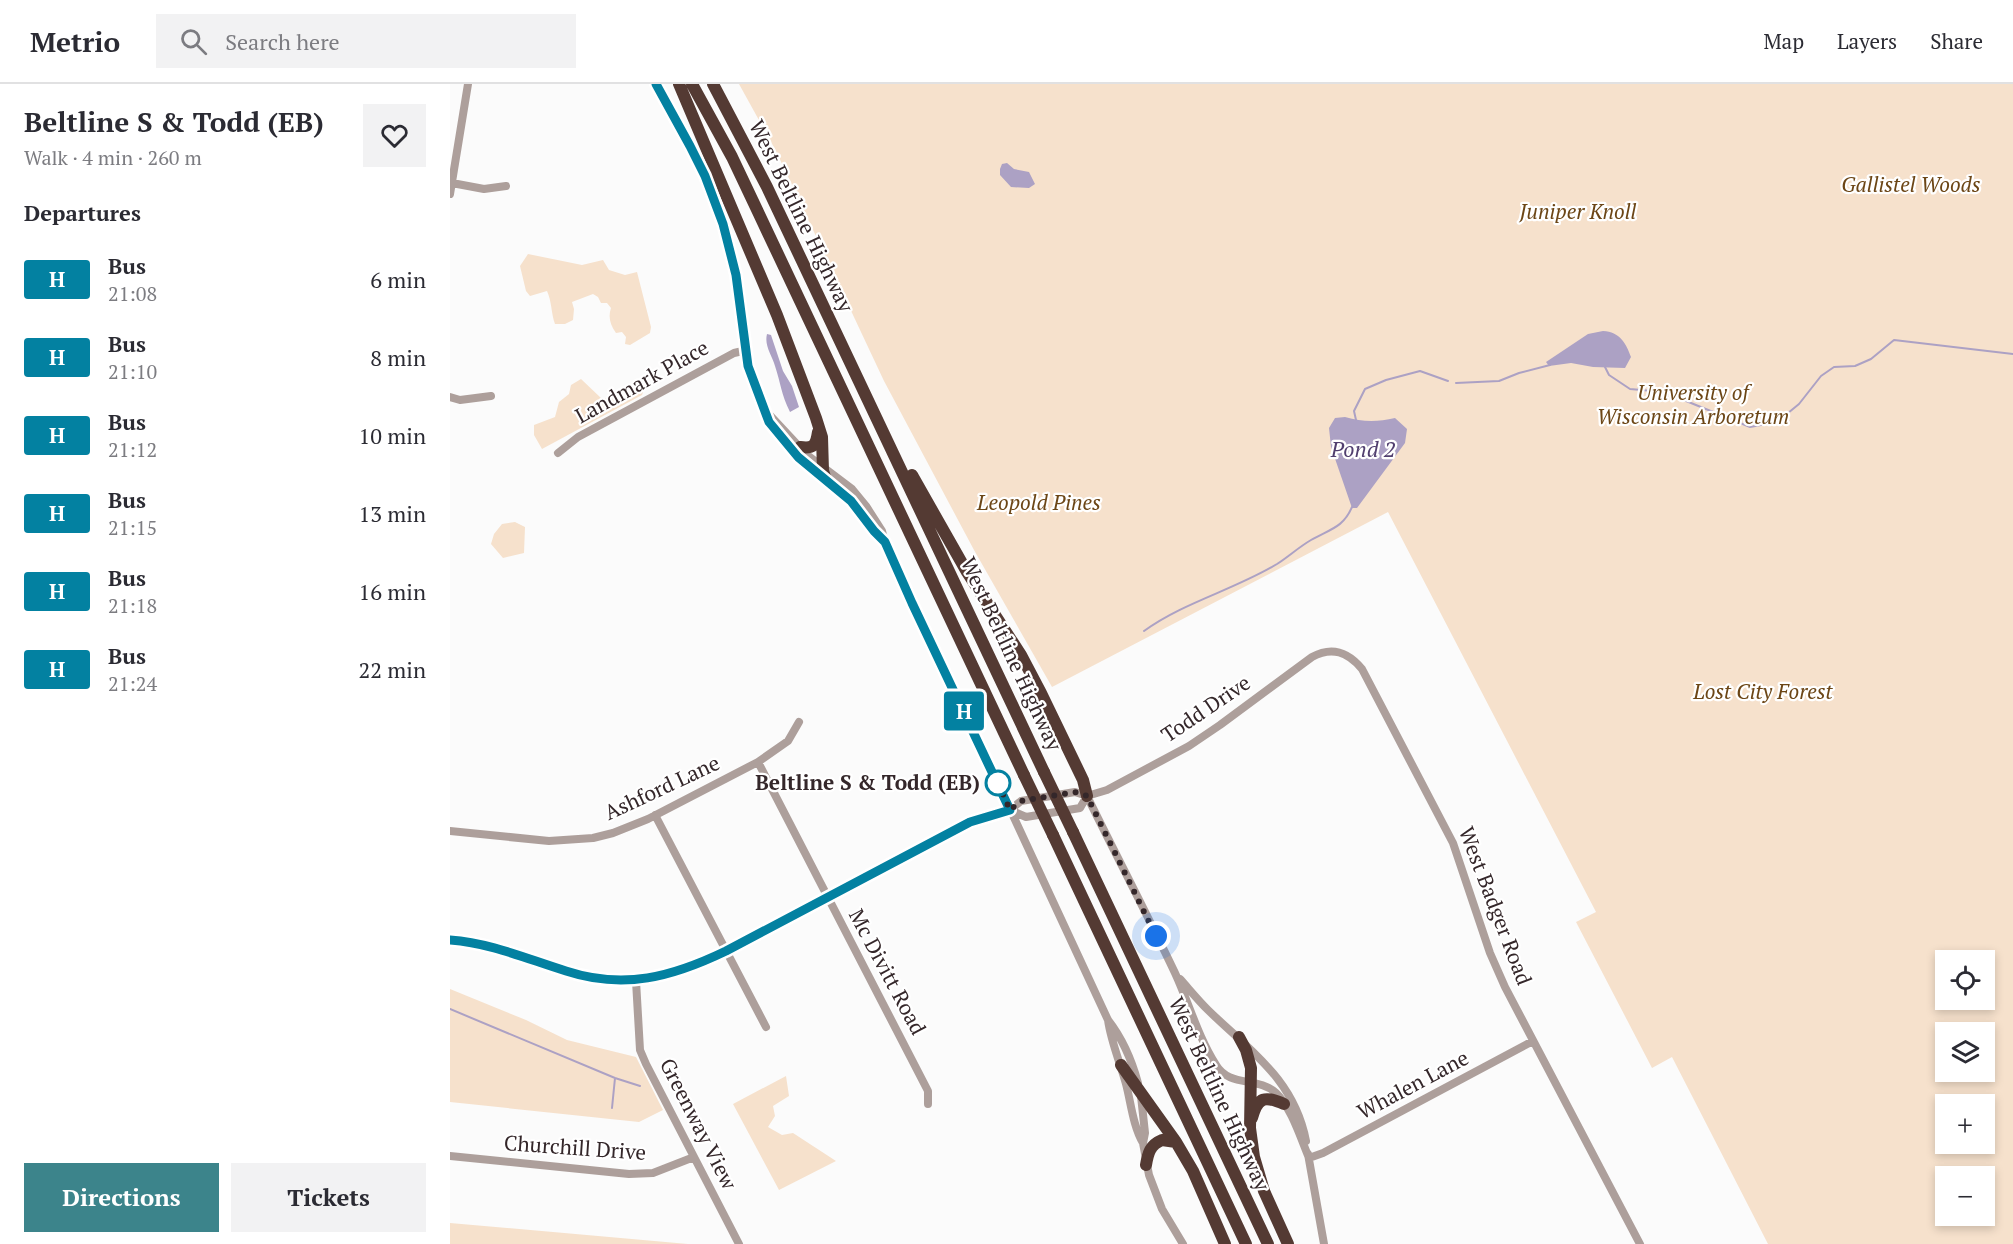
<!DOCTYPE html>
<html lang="en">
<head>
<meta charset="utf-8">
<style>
	:root { --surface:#fff; --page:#f2f2f3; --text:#2b2b33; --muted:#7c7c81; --line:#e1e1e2; --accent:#3c848b }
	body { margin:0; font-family:"PT Serif",serif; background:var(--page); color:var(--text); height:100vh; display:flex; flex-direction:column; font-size:22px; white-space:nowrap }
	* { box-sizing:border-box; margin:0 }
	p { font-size:20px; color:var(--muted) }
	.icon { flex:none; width:33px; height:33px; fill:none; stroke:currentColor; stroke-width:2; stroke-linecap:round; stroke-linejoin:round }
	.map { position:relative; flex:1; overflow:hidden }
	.side { display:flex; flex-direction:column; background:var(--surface); width:450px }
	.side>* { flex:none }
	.badge { padding:0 12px; border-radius:4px; font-size:21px; line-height:39px }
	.fabs { position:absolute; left:1485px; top:866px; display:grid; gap:12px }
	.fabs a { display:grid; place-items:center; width:60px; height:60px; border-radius:0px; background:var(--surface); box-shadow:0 3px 9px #0003; font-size:30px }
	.you { position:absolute; width:30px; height:30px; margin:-15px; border:4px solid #fff; border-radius:50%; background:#1a73e8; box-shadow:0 0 0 9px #1a73e833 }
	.map>.badge { position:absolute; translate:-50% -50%; box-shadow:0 0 0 3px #fff }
	h2 { padding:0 24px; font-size:22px; line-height:54px }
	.round { display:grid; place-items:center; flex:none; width:63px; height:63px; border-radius:0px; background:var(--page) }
	.summary { display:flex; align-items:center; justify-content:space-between; height:102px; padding:0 24px }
	h1 { font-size:28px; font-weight:800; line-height:45px }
	.button { display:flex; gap:12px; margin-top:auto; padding:12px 24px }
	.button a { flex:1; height:69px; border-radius:0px; background:var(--accent); color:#fff; font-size:24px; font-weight:800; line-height:69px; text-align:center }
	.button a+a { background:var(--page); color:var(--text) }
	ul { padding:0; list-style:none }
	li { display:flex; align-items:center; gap:18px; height:78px; padding:0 24px }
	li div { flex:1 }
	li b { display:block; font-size:22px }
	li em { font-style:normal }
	li .badge { min-width:66px; font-weight:700; text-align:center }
	header { display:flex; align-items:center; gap:36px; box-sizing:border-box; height:84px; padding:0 30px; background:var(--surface); border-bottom:2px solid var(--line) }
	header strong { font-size:28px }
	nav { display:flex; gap:33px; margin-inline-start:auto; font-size:21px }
	.search { width:420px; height:54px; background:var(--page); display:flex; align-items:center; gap:15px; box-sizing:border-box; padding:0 21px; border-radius:0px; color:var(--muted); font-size:22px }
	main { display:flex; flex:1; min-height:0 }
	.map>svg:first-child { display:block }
	.green { fill:#f6e1cc; fill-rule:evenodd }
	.water { fill:#aca1c4 }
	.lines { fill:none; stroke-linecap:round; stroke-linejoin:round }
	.stream { stroke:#aca1c4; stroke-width:2 }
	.minor { stroke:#ad9f9b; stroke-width:8 }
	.highway { stroke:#543a33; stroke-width:12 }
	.highway-bridge { stroke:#543a33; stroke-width:12 }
	.line-casing { stroke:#fff; stroke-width:14 }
	.line { stroke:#0381a1; stroke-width:9 }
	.walk { stroke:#34272a; stroke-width:6; stroke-dasharray:0 10.8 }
	.stop-dot { fill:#fff; stroke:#0381a1; stroke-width:3 }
	.labels { text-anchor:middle; stroke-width:4.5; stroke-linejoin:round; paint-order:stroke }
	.park-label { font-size:21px; font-style:italic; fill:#6c4616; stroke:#fff }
	.street-label { font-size:21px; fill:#34272a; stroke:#fff }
	.stop-label { font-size:21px; font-weight:bold; fill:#34272a; stroke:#fff; text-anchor:end }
	.water-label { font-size:22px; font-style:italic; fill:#513f6f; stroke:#fff }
</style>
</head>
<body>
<header>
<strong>Metrio</strong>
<div class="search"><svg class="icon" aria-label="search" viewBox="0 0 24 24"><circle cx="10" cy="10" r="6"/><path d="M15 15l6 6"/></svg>Search here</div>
<nav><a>Map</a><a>Layers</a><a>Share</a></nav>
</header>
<main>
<section class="side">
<div class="summary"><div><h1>Beltline S &amp; Todd (EB)</h1><p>Walk · 4 min · 260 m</p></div><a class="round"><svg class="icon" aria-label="heart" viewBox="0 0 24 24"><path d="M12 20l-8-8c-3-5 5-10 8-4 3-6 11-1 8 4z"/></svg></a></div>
<h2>Departures</h2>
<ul>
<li><span class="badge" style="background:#0381a1;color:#fff">H</span><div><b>Bus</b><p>21:08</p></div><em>6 min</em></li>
<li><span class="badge" style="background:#0381a1;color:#fff">H</span><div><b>Bus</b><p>21:10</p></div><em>8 min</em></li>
<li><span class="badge" style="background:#0381a1;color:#fff">H</span><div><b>Bus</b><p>21:12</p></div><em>10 min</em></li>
<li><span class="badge" style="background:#0381a1;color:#fff">H</span><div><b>Bus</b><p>21:15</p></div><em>13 min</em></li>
<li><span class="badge" style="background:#0381a1;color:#fff">H</span><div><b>Bus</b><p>21:18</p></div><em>16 min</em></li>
<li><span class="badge" style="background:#0381a1;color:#fff">H</span><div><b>Bus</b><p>21:24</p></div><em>22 min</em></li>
</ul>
<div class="button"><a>Directions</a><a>Tickets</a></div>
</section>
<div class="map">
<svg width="1563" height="1160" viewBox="0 0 1563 1160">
	<rect width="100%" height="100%" fill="#fbfbfb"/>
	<path class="green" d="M 289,0 L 1563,0 L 1563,1160 L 1318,1160 L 1222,973 L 1202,984 L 1126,838 L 1146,828 L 938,428 L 602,603 L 524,466 L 434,297 L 326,67 ZM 1496,876 L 1534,876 L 1534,915 L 1496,915 ZM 1496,948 L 1534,948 L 1534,987 L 1496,987 ZM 1496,1020 L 1534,1020 L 1534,1059 L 1496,1059 ZM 1496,1092 L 1534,1092 L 1534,1131 L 1496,1131 Z
		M 78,170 L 132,181 L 153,176 L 159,186 L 175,191 L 187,188 L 201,243 L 200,249 L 180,261 L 175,260 L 176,253 L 172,248 L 166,249 C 160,241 158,233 161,224 L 157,219 L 151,219 L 148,213 L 143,210 L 122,218 L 124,225 L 123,236 L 115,240 L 105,240 C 101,229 102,218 97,207 L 80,212 L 76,207 L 70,182 Z
		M 131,295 L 151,314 L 162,314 L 189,301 L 194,305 L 192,311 L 92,365 L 84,351 L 84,341 L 105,333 L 109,318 L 119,310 L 121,301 Z
		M 65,438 L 75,443 L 74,469 L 53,474 L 41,460 L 44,450 L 52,440 Z
		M 0,905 L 76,936 L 117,956 L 186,973 L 213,1026 L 189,1038 L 0,1018 Z
		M 336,992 L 339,1012 L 323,1022 L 325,1032 L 318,1043 L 332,1051 L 343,1049 L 386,1077 L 329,1106 L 283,1020 Z
		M 0,1139 L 238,1160 L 0,1160 Z"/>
	<path class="water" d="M 557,79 L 564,85 L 579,88 L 585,100 L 579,104 L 561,103 L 550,91 L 550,85 L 552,80 Z
		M 1153,247 C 1170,248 1176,259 1181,273 L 1175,284 L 1143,283 L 1121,279 L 1099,282 L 1096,278 L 1138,250 Z
		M 317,250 L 321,251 L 333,287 L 342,302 L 349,323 L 340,328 C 331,310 331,300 325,282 C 322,271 314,262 317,250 Z
		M 895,333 C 913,338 927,338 945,334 L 957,345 L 955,359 L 907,424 L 902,424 L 881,363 L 879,344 L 885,334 Z"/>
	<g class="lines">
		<path class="stream" d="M 1154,281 L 1159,291 L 1180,305 L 1214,308 L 1300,343 L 1327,338 L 1349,320 L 1371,292 L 1384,283 L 1405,282 L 1421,275 L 1444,256 L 1563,270
			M 1006,299 L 1049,297 L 1069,289 L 1100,281
			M 906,336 L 904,327 L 915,305 L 936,296 L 970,287 L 998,297
			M 694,547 C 734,518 784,506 827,480 C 838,473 849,463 861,456 C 880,445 893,444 902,423
			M 0,925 L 165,994 L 190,1002
			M 162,1024 L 165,994"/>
		<path class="minor" d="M 206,0 L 240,62 L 255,92 L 273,140 L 286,191 L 296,256 L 298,282 L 319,338 L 348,373 L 401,417 L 424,447 L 435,458
			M 2,99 L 34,105 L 56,102
			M 0,110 L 18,0
			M 0,313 L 10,316 L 41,312
			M 315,326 L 357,371 L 402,405 L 416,422 L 432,447 L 435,458 L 453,502 L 553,710 L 658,936 C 672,954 682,977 688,999
			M 108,369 L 128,353 L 284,269 L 297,266
			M 308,678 L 478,1007 L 478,1020
			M 637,712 C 666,771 697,830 725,889 C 739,919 748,953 766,981 C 780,1004 808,992 826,1009 C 841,1023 851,1055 859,1074
			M 560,726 L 576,733 L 630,724 L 637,712
			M 205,731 L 316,943
			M 0,747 L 99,757 L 143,754 L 163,749 L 198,735 L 308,678 L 338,657 L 349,638
			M 0,856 C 41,859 77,875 116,887 C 175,906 222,893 276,867 L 520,738 L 560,726 L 571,717 L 625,708 L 637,712 L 657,706 L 739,662 L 770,641 L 862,573 C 882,562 898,568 912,585 L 1003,759 L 1040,869 L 1055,903 L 1190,1160
			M 730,895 C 739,905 748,916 758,926 C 800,967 844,995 856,1057
			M 186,897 L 190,966 L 196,980 L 289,1160
			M 658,936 C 661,958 670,978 676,1000 C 681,1019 683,1042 693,1059
			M 691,1012 L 695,1049 L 693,1059 L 699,1091 L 712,1125 L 733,1160
			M 858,1070 L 874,1160
			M 0,1072 L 179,1090 L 203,1089 L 244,1073
			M 859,1074 L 873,1069 L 1083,957"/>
		<path class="highway" d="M 229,0 L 327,231 L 366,334 L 372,353 L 373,387 L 376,396
			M 242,0 L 282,73 L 309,130 L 574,691
			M 263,0 L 317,103 L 594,688
			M 350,363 C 364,365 366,361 368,348
			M 462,391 L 517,488 L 571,571 L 591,609 L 633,696 L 637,712
			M 623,748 L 818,1160
			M 603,751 L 796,1160
			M 789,953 L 796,966 L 801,984 L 800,1044 L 804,1073 L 814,1107 L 838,1160
			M 671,981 L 726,1058 L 743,1087 L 775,1160
			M 802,1034 C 808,1012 815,1012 834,1020
			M 696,1081 C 698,1069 700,1061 712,1056 L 726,1058"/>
		<path class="highway-bridge" d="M 594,688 L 623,748
			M 574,691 L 603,751"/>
	</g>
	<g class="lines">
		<g class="line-casing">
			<path id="line" d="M 0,856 C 41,859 77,875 116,887 C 174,906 222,893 276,867 L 520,738 L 560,726 L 462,519 L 435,458 L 424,447 L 401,417 L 348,373 L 319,338 L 298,282 L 286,191 L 273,140 L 255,92 L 240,62 L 206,0"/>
		</g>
		<use href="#line" class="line"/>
		<path class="walk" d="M 548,699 L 544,690 L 560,726 L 571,717 L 625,708 L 637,712 L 706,852"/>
	</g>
	<circle class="stop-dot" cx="548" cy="699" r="12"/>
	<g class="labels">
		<g class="park-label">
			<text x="1461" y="108">Gallistel Woods</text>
			<text x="1128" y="135">Juniper Knoll</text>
			<text x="1243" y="316">University of<tspan x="1243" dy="24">Wisconsin Arboretum</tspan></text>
			<text x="589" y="426">Leopold Pines</text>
			<text x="1313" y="615">Lost City Forest</text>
		</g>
		<g class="street-label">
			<text transform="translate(351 132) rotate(64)" y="7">West Beltline Highway</text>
			<text transform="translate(192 298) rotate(-29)" y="7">Landmark Place</text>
			<text transform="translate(561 570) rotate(65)" y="7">West Beltline Highway</text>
			<text transform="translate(756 625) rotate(-34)" y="7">Todd Drive</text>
			<text transform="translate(212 704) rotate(-25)" y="7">Ashford Lane</text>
			<text transform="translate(1045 822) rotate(69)" y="7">West Badger Road</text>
			<text transform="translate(437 888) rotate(62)" y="7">Mc Divitt Road</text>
			<text transform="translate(963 1001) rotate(-28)" y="7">Whalen Lane</text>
			<text transform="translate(769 1010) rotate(65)" y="7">West Beltline Highway</text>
			<text transform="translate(248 1040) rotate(63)" y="7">Greenway View</text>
			<text transform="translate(125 1064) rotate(4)" y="7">Churchill Drive</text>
		</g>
		<g class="stop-label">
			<text x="530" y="706">Beltline S &amp; Todd (EB)</text>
		</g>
		<g class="water-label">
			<text x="913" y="373">Pond 2</text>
		</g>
	</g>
</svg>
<div class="fabs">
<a><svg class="icon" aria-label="locate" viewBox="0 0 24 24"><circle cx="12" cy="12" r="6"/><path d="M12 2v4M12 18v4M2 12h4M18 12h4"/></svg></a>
<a><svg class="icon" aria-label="layers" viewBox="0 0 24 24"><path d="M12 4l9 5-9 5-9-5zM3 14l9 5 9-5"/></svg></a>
<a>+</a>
<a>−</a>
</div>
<div class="you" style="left:706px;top:852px"></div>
<b class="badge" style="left:514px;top:627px;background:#0381a1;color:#fff">H</b>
</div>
</main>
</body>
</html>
